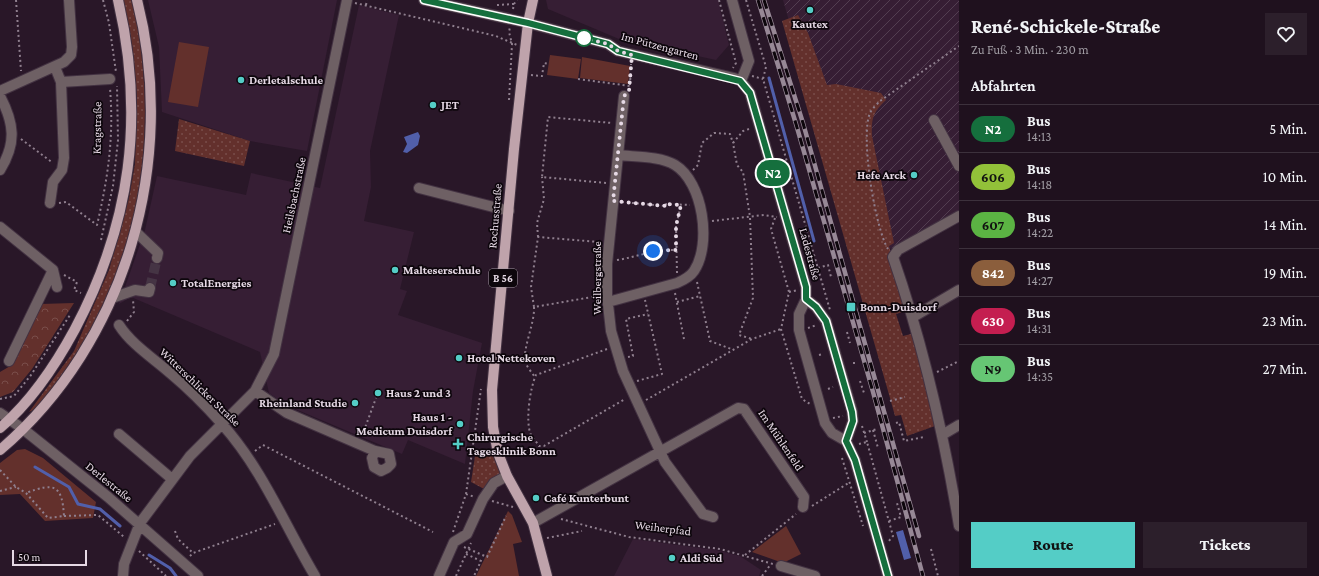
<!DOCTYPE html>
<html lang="de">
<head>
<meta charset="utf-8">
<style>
	:root { --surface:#1f111e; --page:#2c1f2b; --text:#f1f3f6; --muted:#a19da4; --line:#3c313c; --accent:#54cdc6 }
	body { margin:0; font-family:"Crimson Pro",serif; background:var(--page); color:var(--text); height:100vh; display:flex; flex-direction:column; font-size:15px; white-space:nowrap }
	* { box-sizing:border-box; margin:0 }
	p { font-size:13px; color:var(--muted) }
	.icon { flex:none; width:22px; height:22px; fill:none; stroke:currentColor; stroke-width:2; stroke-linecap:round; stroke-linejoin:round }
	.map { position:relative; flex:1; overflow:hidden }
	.panel { display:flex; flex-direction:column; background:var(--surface); width:360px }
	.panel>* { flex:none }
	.badge { padding:0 8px; border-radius:13px; font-size:14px; line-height:26px }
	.scale { position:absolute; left:12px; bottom:10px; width:75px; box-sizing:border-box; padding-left:4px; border:2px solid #e6d9e5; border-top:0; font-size:11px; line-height:14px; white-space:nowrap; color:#e6d9e5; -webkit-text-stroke:3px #0d060c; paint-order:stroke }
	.you { position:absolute; width:20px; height:20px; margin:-10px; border:3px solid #fff; border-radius:50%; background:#1a73e8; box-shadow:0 0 0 6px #1a73e833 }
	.map>.badge { position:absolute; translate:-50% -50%; box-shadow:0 0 0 2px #fff }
	h2 { padding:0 12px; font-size:15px; line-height:36px }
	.round { display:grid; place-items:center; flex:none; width:42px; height:42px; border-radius:0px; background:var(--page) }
	.overview { display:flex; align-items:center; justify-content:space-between; height:68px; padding:0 12px }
	h1 { font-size:19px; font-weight:800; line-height:30px }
	.action { display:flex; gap:8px; margin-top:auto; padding:8px 12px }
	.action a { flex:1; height:46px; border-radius:0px; background:var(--accent); color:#111; font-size:16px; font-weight:800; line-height:46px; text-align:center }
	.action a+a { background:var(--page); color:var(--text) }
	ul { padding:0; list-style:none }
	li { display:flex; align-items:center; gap:12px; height:48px; padding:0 12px; border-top:1px solid var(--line) }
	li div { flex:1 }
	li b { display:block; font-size:15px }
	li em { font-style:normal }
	li .badge { min-width:44px; font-weight:700; text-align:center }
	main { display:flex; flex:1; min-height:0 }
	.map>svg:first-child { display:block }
	.built { fill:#361e34 }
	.industrial { fill:url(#industrial-furrows) }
	.grass { fill:url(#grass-dots) }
	.forest { fill:url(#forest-crowns) }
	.park { fill:#63302c }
	.water { fill:#515faa }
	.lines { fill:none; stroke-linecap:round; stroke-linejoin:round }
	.stream { stroke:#515faa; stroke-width:3 }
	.minor-tunnel { stroke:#453444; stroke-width:10; stroke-dasharray:10 5; stroke-linecap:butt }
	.minor-casing { stroke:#433242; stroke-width:12 }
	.major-casing { stroke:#433242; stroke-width:12 }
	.path { stroke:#8f7f8e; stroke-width:2; stroke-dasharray:2 3; stroke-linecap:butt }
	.minor { stroke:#6e6064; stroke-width:10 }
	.major { stroke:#bfa3ab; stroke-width:10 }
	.rail-casing { stroke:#978896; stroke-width:4.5 }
	.rail { stroke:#0d060c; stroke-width:3; stroke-dasharray:9; stroke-linecap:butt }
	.line-casing { stroke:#fff; stroke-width:9 }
	.line { stroke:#156f3d; stroke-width:6 }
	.walk { stroke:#e6d9e5; stroke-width:4; stroke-dasharray:0 7.2 }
	.poi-dot { fill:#54cdc6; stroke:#0d060c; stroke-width:1.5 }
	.stop-dot { fill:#fff; stroke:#156f3d; stroke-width:2 }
	.labels { text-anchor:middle; stroke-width:3.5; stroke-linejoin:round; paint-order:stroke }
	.shield { fill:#0d060c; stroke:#a59aa4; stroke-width:1 }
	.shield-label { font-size:11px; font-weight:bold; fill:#e6d9e5 }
	.poi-label { font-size:12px; font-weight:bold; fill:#e6d9e5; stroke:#0d060c; text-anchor:start }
	.street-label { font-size:12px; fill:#e6d9e5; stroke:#0d060c }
</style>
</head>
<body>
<main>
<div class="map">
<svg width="959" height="576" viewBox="0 0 959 576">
	<defs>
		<pattern id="industrial-furrows" width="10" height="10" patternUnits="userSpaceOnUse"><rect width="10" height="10" fill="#361e34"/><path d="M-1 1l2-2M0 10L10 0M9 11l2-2" fill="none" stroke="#533e51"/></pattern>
		<pattern id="grass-dots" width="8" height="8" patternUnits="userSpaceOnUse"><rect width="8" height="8" fill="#63302c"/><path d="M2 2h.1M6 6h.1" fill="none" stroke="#794d4a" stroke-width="1.8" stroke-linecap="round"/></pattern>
		<pattern id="forest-crowns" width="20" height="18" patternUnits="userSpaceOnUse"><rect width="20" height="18" fill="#63302c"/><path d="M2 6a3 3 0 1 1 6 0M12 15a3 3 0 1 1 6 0" fill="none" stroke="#794d4a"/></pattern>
	</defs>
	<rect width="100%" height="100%" fill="#291728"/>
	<path class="built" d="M 148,0 L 337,0 L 307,151 L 250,141 L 162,112 L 159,47 Z
		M 546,0 L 718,0 L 729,45 L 716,60 L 619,39 L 548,9 Z
		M 359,5 L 399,15 L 370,151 L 371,187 L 364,221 L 414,232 L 400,289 L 407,291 L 398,315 L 482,343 L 473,391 L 465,464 L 408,440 L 402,454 L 288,406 L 269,393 L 260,352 L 131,297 L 119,304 L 145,230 L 157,176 L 246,195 L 251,173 L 320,188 Z
		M 633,539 L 716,550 L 740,556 L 761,570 L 759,576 L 614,576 Z"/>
	<path class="industrial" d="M 783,0 L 959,0 L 959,212 L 895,247 L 875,254 L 881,338 Z"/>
	<path class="grass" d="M 123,0 L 132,0 C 161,125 142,261 67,367 C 59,378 41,408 29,412 L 74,351 L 109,270 L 129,198 L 135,164 L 137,97 L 132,44 Z
		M 798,15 L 808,33 L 827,85 L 836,84 L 881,93 L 886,100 C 873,112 871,119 872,136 L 894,243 L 889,246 L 908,310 L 896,314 L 903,336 L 915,333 L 935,426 L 907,436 L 901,415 L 895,416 L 890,398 L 782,21 Z
		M 179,119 L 250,141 L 244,166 L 175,151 Z
		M 476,450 L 494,450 L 502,475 L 486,490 L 471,482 Z"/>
	<path class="forest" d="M 74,303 L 32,369 L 13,392 L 0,397 L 0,372 L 12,365 L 41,304 Z"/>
	<path class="park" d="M 179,42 L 209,47 L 198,107 L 168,102 Z
		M 550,55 L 581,59 L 578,79 L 547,75 Z
		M 582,57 L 630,66 L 628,84 L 580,78 Z
		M 25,449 L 43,458 L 96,502 L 93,518 L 45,521 L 20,494 L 0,495 L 0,463 L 17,450 Z
		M 508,511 L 512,515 L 522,542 L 513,544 L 519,576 L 476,576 Z
		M 786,526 L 801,554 L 783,563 L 752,552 Z"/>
	<path class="water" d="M 418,132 L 420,136 L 418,145 L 407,153 L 403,152 L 407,144 L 404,137 Z
		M 903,530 L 911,558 L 904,560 L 896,532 Z"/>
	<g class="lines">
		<path class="stream" d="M 769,78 L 814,241
			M 35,467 L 69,487 L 78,504 L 100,509 L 120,526
			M 149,555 L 170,568 L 176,576"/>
		<path class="minor-tunnel" d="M 150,288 L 157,258"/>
		<g class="minor-casing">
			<path id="minor" d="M 424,0 L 528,23 L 608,44 L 618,51 L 734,78 L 741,81 L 750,93 L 806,287 L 806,299 L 799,314 L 799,330 L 825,423 L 832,433 L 846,441 L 855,460 L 888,576
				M 732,0 L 749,61 L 741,81
				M 61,82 L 110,79
				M 0,91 L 64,62 L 71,55 L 72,47 L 69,0
				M 0,96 C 14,123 17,143 0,170
				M 624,96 L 607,264 L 607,295 L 611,331 L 623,371 L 665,462 L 703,514 L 713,517
				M 934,120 L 959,166
				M 419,188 L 509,211
				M 50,203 L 53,182 L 62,170 L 64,158 L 61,82 L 55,67
				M 959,216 L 898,250 L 893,257 C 923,344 944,435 959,526
				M 0,227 L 53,270 L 57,287
				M 136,232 L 158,253 L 157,258
				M 112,298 L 135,290 L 149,292 L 150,288
				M 806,299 L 816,307 L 826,321 L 852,411 L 853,421 L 846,441
				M 608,302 L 677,283 C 684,280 690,277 694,271 C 712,244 703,182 675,165 C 660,156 635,157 618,155
				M 913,317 L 959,290
				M 119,325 C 131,344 153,358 170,373 C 188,388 206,406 222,424 C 263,470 284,524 315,576
				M 9,361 L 53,270
				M 255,391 L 287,413 L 375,451 L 389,454 L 391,464 L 387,468 L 381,471 L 374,467 L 372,458 L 375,451
				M 0,413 L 23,429 L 108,497 L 198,576
				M 119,434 L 172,479
				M 942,435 L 959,425
				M 533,523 L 738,408 L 744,409 L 804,497 L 803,507
				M 781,566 L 815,576
				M 123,576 L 124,564 L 140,523 L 190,456 L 255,391 L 274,354 L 347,0
				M 439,576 L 454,542 L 467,534 L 483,499 L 494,483 L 507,476"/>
		</g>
		<g class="major-casing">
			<path id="major" d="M 533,0 L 528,23 L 514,149 L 492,390 L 493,427 L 498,453 L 507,476 L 533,523 L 547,576
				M 0,428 C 32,401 55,366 75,329 C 131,223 145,117 118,0
				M 0,450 C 127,342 178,159 137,0"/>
		</g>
		<path class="path" d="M 16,0 L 21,71
			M 103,0 L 109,23 L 116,72
			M 719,0 L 736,63 L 733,68
			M 746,0 L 766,67 L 763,79 L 830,310
			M 355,3 L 496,36 L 517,45
			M 366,5 L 367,0
			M 497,5 L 514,4
			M 513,9 L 514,4 L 517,0
			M 531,75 L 542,76 L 544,63 L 549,64
			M 752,76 L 763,79
			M 578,79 L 630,86
			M 630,85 L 631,64
			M 509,100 L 512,44 L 509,32 L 510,27
			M 749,129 L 743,131 L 733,143 L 737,165 L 743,172 L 750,217 L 753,298 L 739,335 L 752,339
			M 21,139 L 53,163
			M 693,170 L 698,165 L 702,143 L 714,133 L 730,134 L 733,143
			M 606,183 L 542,177 L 548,117 L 612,123
			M 622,202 L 666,206 L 666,204 L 690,205
			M 59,203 L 66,202 L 97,225 C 108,178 114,137 110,88
			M 775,218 L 771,229 L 789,292 L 781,329 L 802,399 L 810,404
			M 712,221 L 764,215 L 777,217
			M 538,237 L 537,223 L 544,199 L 542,177
			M 101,240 L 113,186 L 118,140 L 117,86
			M 888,249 C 875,228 860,136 870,113 C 872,109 877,104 880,101 L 959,46
			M 617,260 C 637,257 655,249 675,250
			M 818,268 L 828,265 L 831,277 L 833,276
			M 677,273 L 676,226 L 681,205
			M 64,275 L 77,282 L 74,290 L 81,293
			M 697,282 L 710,341 L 734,350
			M 789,292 L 798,290
			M 675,293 L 684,339
			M 598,296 L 534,307 L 531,287 L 538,237 L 599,242
			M 677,302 L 700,296
			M 534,307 C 535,324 521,351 526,364 C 528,368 532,373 535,377
			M 127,321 L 134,312 L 133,300
			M 808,328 L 817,325
			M 847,332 L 850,343
			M 607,349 L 536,375 C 530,388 525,422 531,435 C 533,439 537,442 539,446 L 544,446 L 625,399
			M 819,355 L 823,354
			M 628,357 L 633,356 L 626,319 L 648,314
			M 853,363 L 855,363
			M 937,372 L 959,361
			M 637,381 L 662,374 L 645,300
			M 860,381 L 864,393
			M 828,389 L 833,387
			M 0,399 L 14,396 L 31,375 L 70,315
			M 646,400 L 752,339 L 781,329
			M 890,401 L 905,397
			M 833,418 L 843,416
			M 896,423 L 899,422 L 904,441 L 924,437
			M 862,426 L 867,442
			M 873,430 L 878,448
			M 864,433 L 877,429
			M 362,436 L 376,398
			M 859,444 L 867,442 L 893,536 L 888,542
			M 255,451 L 263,445 L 433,532
			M 842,458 L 863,526
			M 0,470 L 16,487 L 26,493 L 48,518 L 64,516 C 62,485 55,482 26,493
			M 0,491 L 16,487
			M 466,494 L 475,497
			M 492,501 L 513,507
			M 812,506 L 850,482
			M 64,516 L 98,515 L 124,537
			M 561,519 L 629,537 L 720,549 L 773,564
			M 889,521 L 901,517 L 897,503
			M 175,531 L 178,539 L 193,553
			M 453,532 L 466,494 L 481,389
			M 547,538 L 582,531
			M 464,547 L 487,557 L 506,516
			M 931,549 L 938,576
			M 139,551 L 166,576
			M 466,554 L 481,561 L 474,576
			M 745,555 L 796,514
			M 190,556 L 193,553 L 275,524
			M 456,576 L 471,543
			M 762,576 L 771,564"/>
		<use href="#minor" class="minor"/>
		<use href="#major" class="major"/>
		<g class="rail-casing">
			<path id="rail" d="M 758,0 L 796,124 L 873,392 L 923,576
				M 764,0 L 803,123 L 919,536"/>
		</g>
		<use href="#rail" class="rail"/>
	</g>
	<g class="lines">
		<g class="line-casing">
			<path id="line" d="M 424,0 L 528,23 L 608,44 L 618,51 L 740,81 L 750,93 L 806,287 L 806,299 L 816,307 L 826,321 L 852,412 L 853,421 L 846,441 L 855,460 L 888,576"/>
		</g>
		<use href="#line" class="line"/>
		<path class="walk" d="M 584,38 L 608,44 L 618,51 L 632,55 L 629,91 L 624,96 L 613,201 L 666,206 L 666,204 L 681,205 L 676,226 L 676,250 L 653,251"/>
	</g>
	<g class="poi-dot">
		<circle cx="810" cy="10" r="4"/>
		<circle cx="241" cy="80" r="4"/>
		<circle cx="433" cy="105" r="4"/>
		<circle cx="914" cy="175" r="4"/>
		<circle cx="395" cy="270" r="4"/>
		<circle cx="173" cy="283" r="4"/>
		<rect x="846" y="302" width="10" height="10" rx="2"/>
		<circle cx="459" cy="358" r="4"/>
		<circle cx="378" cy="393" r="4"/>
		<circle cx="355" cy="403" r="4"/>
		<circle cx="460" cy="424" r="4"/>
		<path d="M456 438h4v4h4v4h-4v4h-4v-4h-4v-4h4z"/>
		<circle cx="536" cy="498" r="4"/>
		<circle cx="672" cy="558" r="4"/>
	</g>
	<circle class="stop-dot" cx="584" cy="38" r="8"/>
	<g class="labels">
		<rect class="shield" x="489" y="269" width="28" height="18" rx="3"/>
		<g class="shield-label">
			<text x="503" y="282">B 56</text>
		</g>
		<g class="poi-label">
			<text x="810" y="28" text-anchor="middle">Kautex</text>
			<text x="249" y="84">Derletalschule</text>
			<text x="441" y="109">JET</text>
			<text x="906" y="179" text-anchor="end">Hefe Arck</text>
			<text x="403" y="274">Malteserschule</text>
			<text x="181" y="287">TotalEnergies</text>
			<text x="860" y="311">Bonn-Duisdorf</text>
			<text x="467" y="362">Hotel Nettekoven</text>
			<text x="386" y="397">Haus 2 und 3</text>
			<text x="347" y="407" text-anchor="end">Rheinland Studie</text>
			<text x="452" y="421" text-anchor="end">Haus 1 -<tspan x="452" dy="14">Medicum Duisdorf</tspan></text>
			<text x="467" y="441">Chirurgische<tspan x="467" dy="14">Tagesklinik Bonn</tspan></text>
			<text x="544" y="502">Café Kunterbunt</text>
			<text x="680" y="562">Aldi Süd</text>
		</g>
		<g class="street-label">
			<text transform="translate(660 46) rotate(15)" y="4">Im Pützengarten</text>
			<text transform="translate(97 128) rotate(-89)" y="4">Kragstraße</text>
			<text transform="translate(294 195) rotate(-78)" y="4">Heilsbachstraße</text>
			<text transform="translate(495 216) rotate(-85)" y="4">Rochusstraße</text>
			<text transform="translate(810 254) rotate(75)" y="4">Ladestraße</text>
			<text transform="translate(597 278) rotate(-90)" y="4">Weilbergstraße</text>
			<text transform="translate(200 387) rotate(44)" y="4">Witterschlicker Straße</text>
			<text transform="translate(781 440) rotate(56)" y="4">Im Mühlenfeld</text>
			<text transform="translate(109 482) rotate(39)" y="4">Derlestraße</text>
			<text transform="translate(663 528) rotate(7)" y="4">Weiherpfad</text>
		</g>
	</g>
</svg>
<div class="scale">50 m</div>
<div class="you" style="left:653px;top:251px"></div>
<b class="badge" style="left:773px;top:173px;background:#156f3d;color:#fff">N2</b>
</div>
<section class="panel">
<div class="overview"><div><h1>René-Schickele-Straße</h1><p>Zu Fuß · 3 Min. · 230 m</p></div><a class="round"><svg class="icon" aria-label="heart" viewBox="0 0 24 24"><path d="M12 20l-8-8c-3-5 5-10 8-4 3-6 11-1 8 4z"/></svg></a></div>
<h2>Abfahrten</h2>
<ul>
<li><span class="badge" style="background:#156f3d;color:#fff">N2</span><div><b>Bus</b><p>14:13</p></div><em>5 Min.</em></li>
<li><span class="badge" style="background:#92c139;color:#111">606</span><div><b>Bus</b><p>14:18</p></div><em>10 Min.</em></li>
<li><span class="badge" style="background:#5bb343;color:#111">607</span><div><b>Bus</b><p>14:22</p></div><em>14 Min.</em></li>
<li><span class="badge" style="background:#8b5e3c;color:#fff">842</span><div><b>Bus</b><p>14:27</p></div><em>19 Min.</em></li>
<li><span class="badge" style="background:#c41e50;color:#fff">630</span><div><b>Bus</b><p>14:31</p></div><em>23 Min.</em></li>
<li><span class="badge" style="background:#66c674;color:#111">N9</span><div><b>Bus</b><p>14:35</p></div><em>27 Min.</em></li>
</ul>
<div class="action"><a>Route</a><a>Tickets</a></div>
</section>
</main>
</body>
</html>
